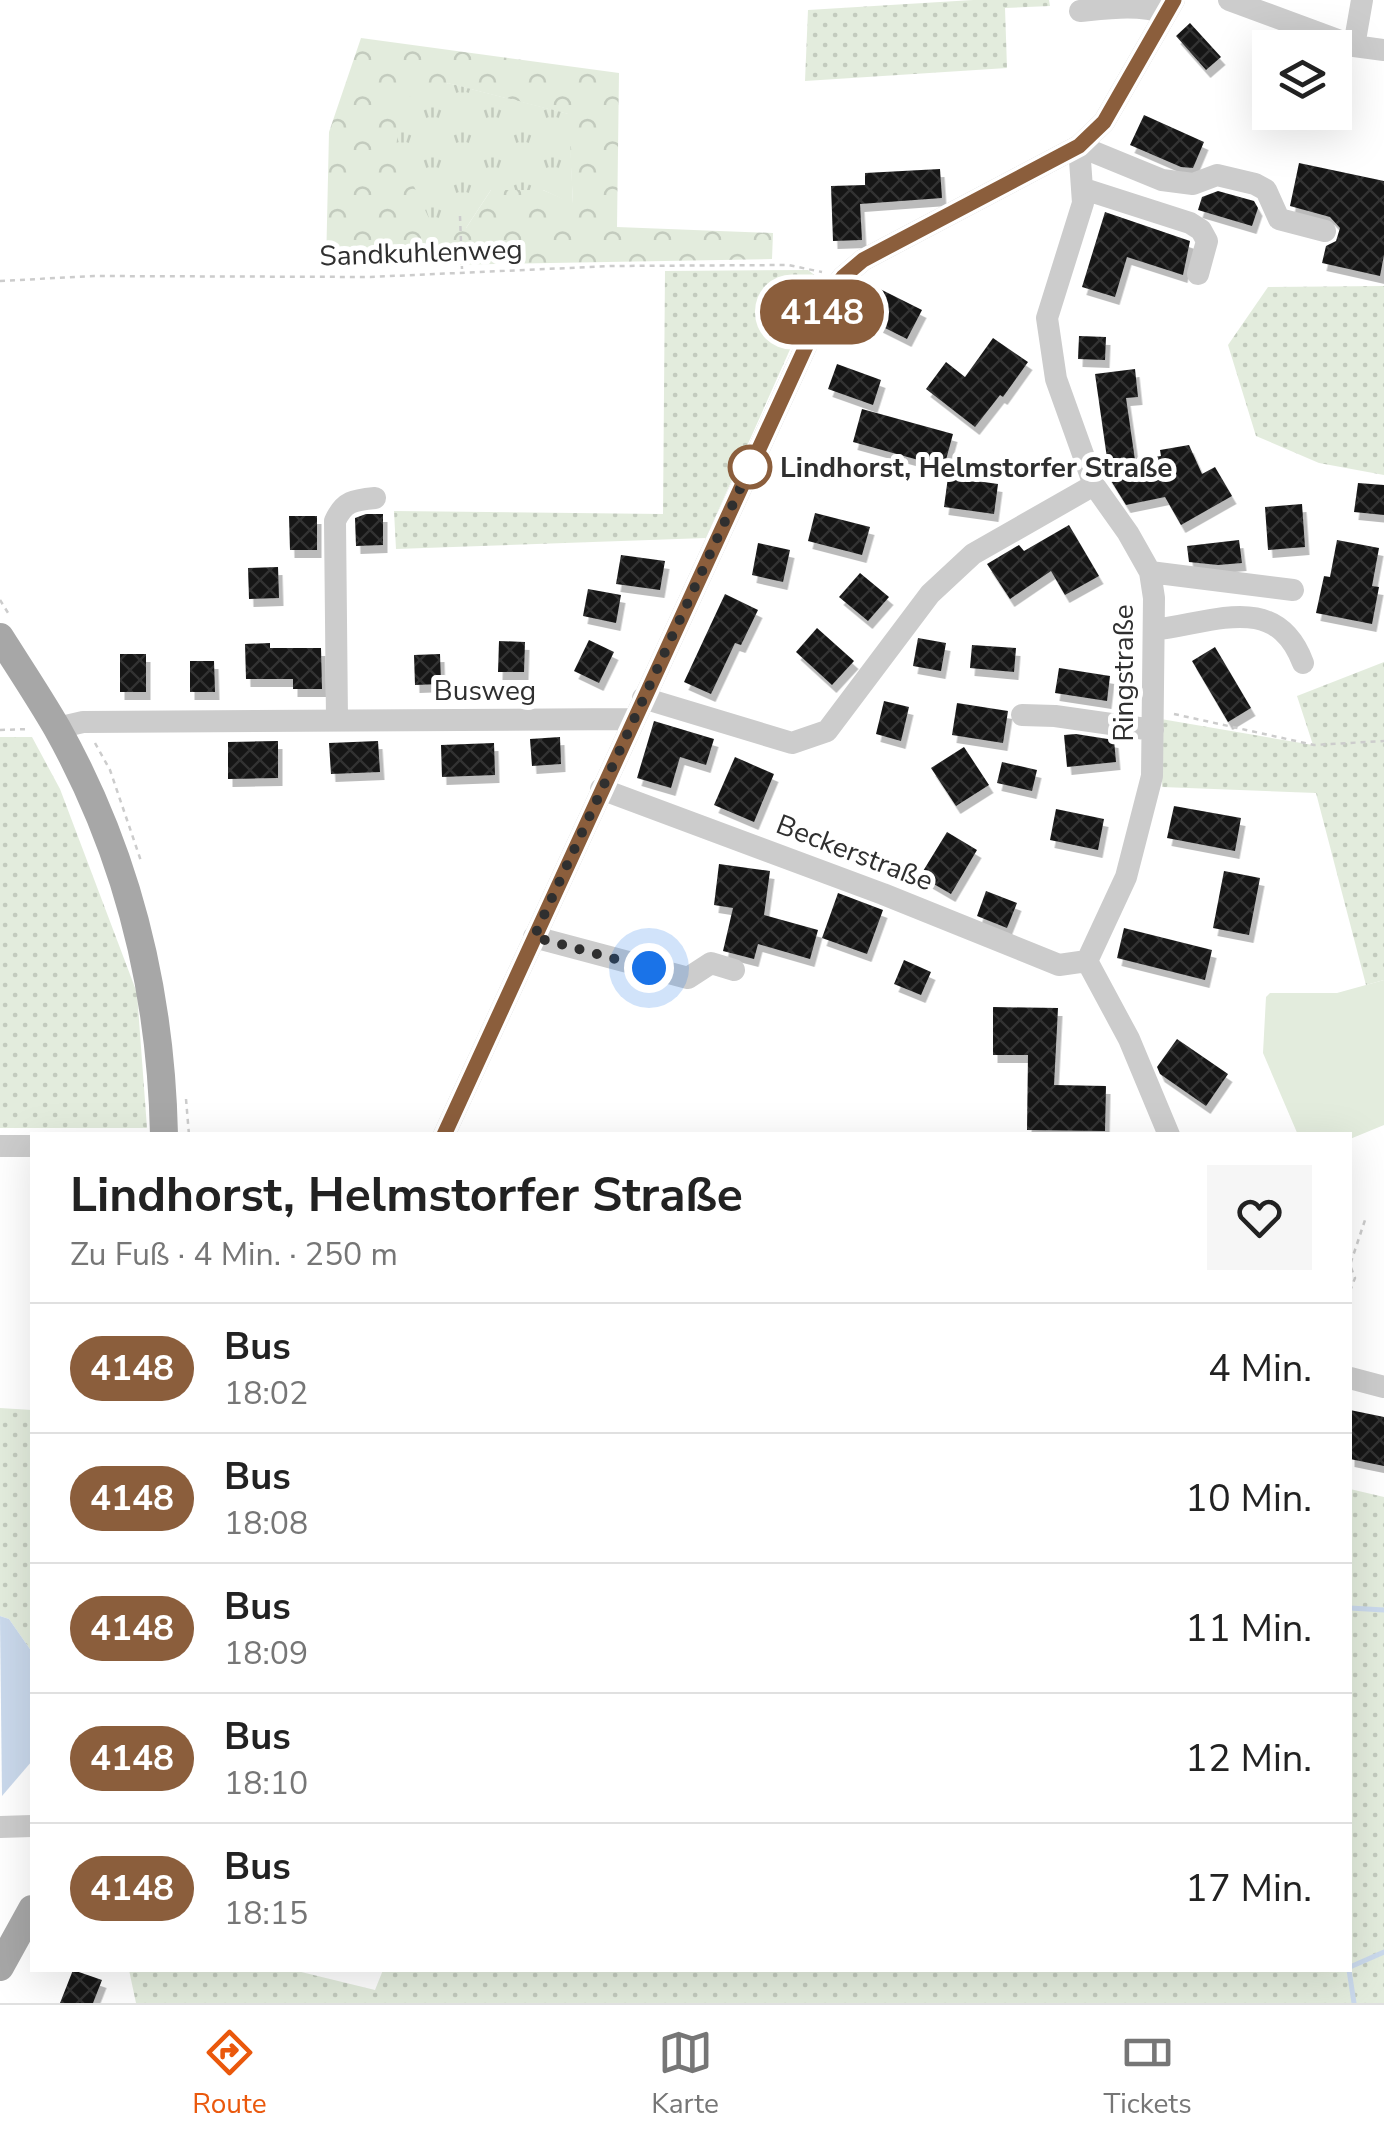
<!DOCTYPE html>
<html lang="de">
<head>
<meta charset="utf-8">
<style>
	:root { --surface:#fff; --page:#f6f6f6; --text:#222; --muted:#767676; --line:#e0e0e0; --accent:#ea580c }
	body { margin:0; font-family:"Nunito Sans",sans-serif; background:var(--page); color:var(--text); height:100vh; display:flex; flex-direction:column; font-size:38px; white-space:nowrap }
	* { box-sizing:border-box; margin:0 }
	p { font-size:32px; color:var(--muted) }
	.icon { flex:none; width:55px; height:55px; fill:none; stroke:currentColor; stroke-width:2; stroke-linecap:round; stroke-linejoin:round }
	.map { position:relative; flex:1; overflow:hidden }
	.details { position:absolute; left:30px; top:1132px; width:1322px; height:840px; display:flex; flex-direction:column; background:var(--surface); border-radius:0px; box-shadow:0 10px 40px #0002 }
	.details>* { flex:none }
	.badge { padding:0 20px; border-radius:32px; font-size:35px; line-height:65px }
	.tools { position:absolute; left:1252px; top:30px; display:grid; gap:20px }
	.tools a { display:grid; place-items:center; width:100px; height:100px; border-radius:0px; background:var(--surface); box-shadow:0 10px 40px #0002; font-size:50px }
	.you { position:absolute; width:50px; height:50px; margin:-25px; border:8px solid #fff; border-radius:50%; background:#1a73e8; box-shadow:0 0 0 15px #1a73e833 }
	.map>.badge { position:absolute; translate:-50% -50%; box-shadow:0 0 0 5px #fff }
	.round { display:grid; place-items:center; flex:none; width:105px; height:105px; border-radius:0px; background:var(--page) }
	.head { display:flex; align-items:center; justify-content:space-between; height:170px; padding:0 40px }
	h1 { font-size:48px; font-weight:700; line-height:75px }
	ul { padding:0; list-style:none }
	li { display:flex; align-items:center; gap:30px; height:130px; padding:0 40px; border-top:2px solid var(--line) }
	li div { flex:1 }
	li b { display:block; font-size:38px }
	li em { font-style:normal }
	li .badge { min-width:110px; font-weight:700; text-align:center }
	.tabs { display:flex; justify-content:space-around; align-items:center; height:140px; border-top:2px solid var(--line); background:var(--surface); font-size:28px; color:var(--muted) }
	.tabs a { display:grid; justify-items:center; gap:5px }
	.tabs .on { color:var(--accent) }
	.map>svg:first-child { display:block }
	.grass { fill:url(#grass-dots) }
	.forest { fill:url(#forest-crowns); fill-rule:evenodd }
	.park { fill:url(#park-tufts) }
	.pitch { fill:#e3ecdd }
	.water { fill:#cad9ec }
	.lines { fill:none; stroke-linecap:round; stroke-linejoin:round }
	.stream { stroke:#cad9ec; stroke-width:5 }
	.building { fill:url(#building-cross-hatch); filter:url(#shadow) }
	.path { stroke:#ccc; stroke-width:2.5; stroke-dasharray:5 5; stroke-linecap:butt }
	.minor { stroke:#ccc; stroke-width:22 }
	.major { stroke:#a7a7a7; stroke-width:28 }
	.line-casing { stroke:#fff; stroke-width:22 }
	.line { stroke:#8b5e3c; stroke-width:15 }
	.walk { stroke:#2f2f2f; stroke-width:10; stroke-dasharray:0 18 }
	.stop-dot { fill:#fff; stroke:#8b5e3c; stroke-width:5 }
	.labels { text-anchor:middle; stroke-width:10; stroke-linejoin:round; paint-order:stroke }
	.street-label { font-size:28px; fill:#2f2f2f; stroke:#fff }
	.stop-label { font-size:28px; font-weight:bold; fill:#2f2f2f; stroke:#fff; text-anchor:start }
</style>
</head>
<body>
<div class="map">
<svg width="1384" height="2003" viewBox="0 0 1384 2003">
	<defs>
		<pattern id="grass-dots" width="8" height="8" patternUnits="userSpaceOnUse" patternTransform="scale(2.5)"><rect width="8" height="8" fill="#e3ecdd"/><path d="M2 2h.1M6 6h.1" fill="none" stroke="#c3cbbe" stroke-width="1.8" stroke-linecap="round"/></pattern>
		<pattern id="forest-crowns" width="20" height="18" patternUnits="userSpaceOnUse" patternTransform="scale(2.5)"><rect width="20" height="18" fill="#e3ecdd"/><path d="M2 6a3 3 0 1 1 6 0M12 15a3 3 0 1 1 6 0" fill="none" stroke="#c3cbbe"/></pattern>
		<pattern id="park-tufts" width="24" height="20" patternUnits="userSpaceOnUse" patternTransform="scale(2.5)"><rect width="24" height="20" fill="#e3ecdd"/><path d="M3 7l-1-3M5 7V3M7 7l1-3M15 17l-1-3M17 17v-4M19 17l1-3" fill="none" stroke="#c3cbbe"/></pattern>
		<pattern id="building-cross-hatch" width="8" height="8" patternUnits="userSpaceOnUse" patternTransform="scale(2.5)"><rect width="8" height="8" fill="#161616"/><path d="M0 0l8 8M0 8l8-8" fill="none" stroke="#303030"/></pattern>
		<filter id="shadow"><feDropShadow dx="4.5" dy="8" stdDeviation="0" flood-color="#0004"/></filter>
	</defs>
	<rect width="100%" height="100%" fill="#fff"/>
	<path class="grass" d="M 973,0 L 1049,0 L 1050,6 L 1005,8 L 1007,68 L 805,81 L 808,10 Z
		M 808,270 L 821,280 L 706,538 L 396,549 L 394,511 L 663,514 L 665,271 Z
		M 1384,286 L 1384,475 L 1319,463 L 1256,436 L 1228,345 L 1268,287 Z
		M 1384,662 L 1384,980 L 1366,985 L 1316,793 L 1162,787 L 1161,719 L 1313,745 L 1297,696 Z
		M 0,737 L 32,737 L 60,789 L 137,993 L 147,1128 L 0,1128 Z
		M 0,1408 L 32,1410 L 32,1652 L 9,1619 L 0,1616 Z
		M 1350,1489 L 1384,1497 L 1384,2003 L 136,2003 L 129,1970 L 293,1970 L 375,1990 L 383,1970 L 1350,1970 Z"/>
	<path class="forest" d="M 361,38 L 619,73 L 617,227 L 773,233 L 772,259 L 326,267 L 329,132 ZM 447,83 L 568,114 L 573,203 L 543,190 L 491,190 L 466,228 Z"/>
	<path class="park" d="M 448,83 L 569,114 L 573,204 L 543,190 L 491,190 L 466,228 L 434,229 L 396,148 L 402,99 Z"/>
	<path class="pitch" d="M 1384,980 L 1384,1125 L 1350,1139 L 1350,1135 L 1298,1135 L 1263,1053 L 1266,997 L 1270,993 L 1337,993 Z"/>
	<path class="water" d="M 0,1616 L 9,1619 L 32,1652 L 32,1761 L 2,1796 Z"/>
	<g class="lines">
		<path class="stream" d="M 1350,1608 L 1384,1610
			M 1350,1967 L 1384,1952
			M 1349,1970 L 1354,2003"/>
	</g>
	<path class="building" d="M 1190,23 L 1221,57 L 1206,70 L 1176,36 Z
		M 1144,115 L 1204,142 L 1193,168 L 1181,167 L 1130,145 Z
		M 1299,163 L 1384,181 L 1384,255 L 1380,276 L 1322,263 L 1326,246 L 1336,241 L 1340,228 L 1330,217 L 1290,206 Z
		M 940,169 L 942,198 L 860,204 L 862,240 L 833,241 L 831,186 L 865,185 L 865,173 Z
		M 1218,191 L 1254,201 L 1258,208 L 1252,226 L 1198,210 L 1202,197 Z
		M 1105,212 L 1190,241 L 1183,275 L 1127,257 L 1115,297 L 1082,287 Z
		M 880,289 L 922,310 L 907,339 L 865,318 Z
		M 1079,336 L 1106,337 L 1105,360 L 1078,359 Z
		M 993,338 L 1028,362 L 1003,397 L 1000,395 L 975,427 L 926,389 L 946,362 L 965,377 Z
		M 837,364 L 881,380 L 873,405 L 828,389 Z
		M 1135,369 L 1138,397 L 1126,398 L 1135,460 L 1161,456 L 1160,450 L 1189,445 L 1202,474 L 1215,467 L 1232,496 L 1181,525 L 1165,497 L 1126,505 L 1105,471 L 1104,466 L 1108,465 L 1095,374 Z
		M 862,409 L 953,434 L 944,467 L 853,442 Z
		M 948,477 L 998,484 L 994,514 L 944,507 Z
		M 1358,483 L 1384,485 L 1384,515 L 1354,512 Z
		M 1302,504 L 1305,547 L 1268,550 L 1265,507 Z
		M 815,513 L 870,527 L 862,555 L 808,541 Z
		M 366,514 L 383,514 L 383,545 L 356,546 L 355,518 Z
		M 289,516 L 317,516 L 317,550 L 290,550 Z
		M 1069,525 L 1099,576 L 1065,595 L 1051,571 L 1010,599 L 987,564 L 1019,545 L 1024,551 Z
		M 1239,540 L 1242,563 L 1218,565 L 1189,562 L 1187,546 Z
		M 1337,540 L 1379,548 L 1372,586 L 1379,587 L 1372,624 L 1316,613 L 1324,576 L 1330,577 Z
		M 758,543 L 790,550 L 783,582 L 752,575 Z
		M 621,555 L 665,561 L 660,590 L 616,584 Z
		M 278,567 L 279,598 L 249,599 L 248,568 Z
		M 860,573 L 889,597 L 868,621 L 839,597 Z
		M 588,589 L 621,595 L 616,623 L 583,616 Z
		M 725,594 L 758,610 L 741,645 L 735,643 L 711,694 L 684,682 Z
		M 817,628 L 854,661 L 832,685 L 796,652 Z
		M 918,638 L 946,643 L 941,671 L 913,666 Z
		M 589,640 L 614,652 L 599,683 L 574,671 Z
		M 499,641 L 525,642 L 524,672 L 498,672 Z
		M 270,643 L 270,648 L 321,648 L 322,689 L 293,689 L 293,679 L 246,679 L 245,644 Z
		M 972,645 L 1016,648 L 1014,672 L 970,668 Z
		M 1215,647 L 1251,708 L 1228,722 L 1192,661 Z
		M 120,654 L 146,654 L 146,692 L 120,692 Z
		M 440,654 L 441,684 L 415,685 L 414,655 Z
		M 190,661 L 214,661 L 215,692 L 190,692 Z
		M 1059,668 L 1110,676 L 1107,701 L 1055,693 Z
		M 884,701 L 909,707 L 901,741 L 876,734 Z
		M 957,703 L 1008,711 L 1003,743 L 952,735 Z
		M 654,721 L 714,739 L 706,765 L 680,757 L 671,788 L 637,778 Z
		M 1076,734 L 1114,740 L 1116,762 L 1067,767 L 1064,735 Z
		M 560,737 L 561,764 L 532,766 L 530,739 Z
		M 278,741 L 278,778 L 228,779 L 228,742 Z
		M 378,741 L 380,772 L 331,774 L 329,743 Z
		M 494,743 L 495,775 L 442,777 L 441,745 Z
		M 964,747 L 989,785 L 956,806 L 931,768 Z
		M 735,757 L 774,774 L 754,822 L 714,805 Z
		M 1002,762 L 1037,770 L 1032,791 L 997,783 Z
		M 1174,806 L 1241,818 L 1235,851 L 1167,838 Z
		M 1056,809 L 1104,819 L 1098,850 L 1050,840 Z
		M 947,832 L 977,850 L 951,894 L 920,876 Z
		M 719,864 L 770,871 L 764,915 L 818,930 L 810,959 L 758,944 L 754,959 L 723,951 L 733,908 L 714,905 Z
		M 1224,871 L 1260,878 L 1249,935 L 1213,928 Z
		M 986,891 L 1017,903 L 1007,928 L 977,916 Z
		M 838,893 L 883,910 L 867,954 L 822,938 Z
		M 1124,928 L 1212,950 L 1205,980 L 1117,958 Z
		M 904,960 L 931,972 L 921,995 L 894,984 Z
		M 993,1007 L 1058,1008 L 1054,1085 L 1106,1086 L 1105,1131 L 1027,1130 L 1028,1055 L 993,1055 Z
		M 1177,1039 L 1228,1074 L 1206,1106 L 1160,1074 L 1157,1067 Z
		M 1350,1410 L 1384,1417 L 1384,1466 L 1350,1459 Z
		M 73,1970 L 102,1980 L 93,2003 L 60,2003 Z"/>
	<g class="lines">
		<path class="path" d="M 460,216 L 462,269
			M 0,281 L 94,276 L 370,277 L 612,266 L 788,265 L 822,272
			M 0,600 L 10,616
			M 1174,714 L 1314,745 L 1384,741
			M 0,730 L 30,729
			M 95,743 L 110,770 L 141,861
			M 186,1099 L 189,1135
			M 1350,1291 L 1355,1278 L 1350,1265 L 1365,1220"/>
		<path class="minor" d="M 1229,0 L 1354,46 L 1384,50
			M 1080,11 C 1110,8 1138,4 1166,13
			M 1354,46 L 1362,0
			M 1079,146 L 1083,203 L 1047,318 L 1056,379 L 1094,485 L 1128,533 L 1150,572 L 1154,598 L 1152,776 L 1126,877 L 1087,961
			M 1079,146 L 1162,180 L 1193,184 L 1217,175 L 1255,184 L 1266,190 L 1279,219 L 1325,231
			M 1084,189 L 1190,223 L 1201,230 L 1207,241 L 1198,274
			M 1150,572 L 1293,590
			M 1154,630 C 1213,623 1276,591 1303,663
			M 643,698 L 792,743 L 827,731 L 930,594 L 973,554 L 1094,485
			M 1022,715 L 1055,716 L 1153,730
			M 337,720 L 335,521 C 344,501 354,500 375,498
			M 57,728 L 83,722 L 634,719
			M 601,789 L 883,894 L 1059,965 L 1087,961
			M 534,937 L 688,978 L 711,963 L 734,970
			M 1087,961 L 1129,1039 L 1169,1135
			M 444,1135 L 830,294 L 843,277 L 863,260 L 1079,146 L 1104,122 L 1174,0
			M 0,1146 L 32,1146
			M 1350,1378 L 1384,1387
			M 0,1827 L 32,1826"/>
		<path class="major" d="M 0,637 C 19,667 39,697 57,728 C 127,853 161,992 164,1135
			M 0,1967 L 32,1909"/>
	</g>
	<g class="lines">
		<g class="line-casing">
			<path id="line" d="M 444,1135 L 830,294 L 843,277 L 863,260 L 1079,146 L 1104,122 L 1174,0"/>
		</g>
		<use href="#line" class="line"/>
		<path class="walk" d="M 649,968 L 534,937 L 750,467"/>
	</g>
	<circle class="stop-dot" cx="750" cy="467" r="20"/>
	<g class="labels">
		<g class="street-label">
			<text transform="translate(421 252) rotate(-2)" y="10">Sandkuhlenweg</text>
			<text transform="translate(1123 673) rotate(-90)" y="10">Ringstraße</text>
			<text x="485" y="700">Busweg</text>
			<text transform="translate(855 852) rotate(21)" y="10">Beckerstraße</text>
		</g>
		<g class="stop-label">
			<text x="780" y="477">Lindhorst, Helmstorfer Straße</text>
		</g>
	</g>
</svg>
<div class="tools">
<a><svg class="icon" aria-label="layers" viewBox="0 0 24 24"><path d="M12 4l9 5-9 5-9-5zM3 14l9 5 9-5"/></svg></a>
</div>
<div class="you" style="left:649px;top:968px"></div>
<b class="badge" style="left:822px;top:312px;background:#8b5e3c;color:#fff">4148</b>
<section class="details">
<div class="head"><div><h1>Lindhorst, Helmstorfer Straße</h1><p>Zu Fuß · 4 Min. · 250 m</p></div><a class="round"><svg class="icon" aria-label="heart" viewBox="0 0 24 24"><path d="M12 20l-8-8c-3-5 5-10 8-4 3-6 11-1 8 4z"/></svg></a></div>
<ul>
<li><span class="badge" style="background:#8b5e3c;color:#fff">4148</span><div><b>Bus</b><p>18:02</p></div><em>4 Min.</em></li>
<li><span class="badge" style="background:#8b5e3c;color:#fff">4148</span><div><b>Bus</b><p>18:08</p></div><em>10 Min.</em></li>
<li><span class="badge" style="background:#8b5e3c;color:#fff">4148</span><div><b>Bus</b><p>18:09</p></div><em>11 Min.</em></li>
<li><span class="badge" style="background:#8b5e3c;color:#fff">4148</span><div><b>Bus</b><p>18:10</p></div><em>12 Min.</em></li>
<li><span class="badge" style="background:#8b5e3c;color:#fff">4148</span><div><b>Bus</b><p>18:15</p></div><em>17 Min.</em></li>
</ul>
</section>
</div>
<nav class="tabs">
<a class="on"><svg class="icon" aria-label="directions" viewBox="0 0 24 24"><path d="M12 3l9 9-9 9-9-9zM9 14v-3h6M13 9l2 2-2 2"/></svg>Route</a>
<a><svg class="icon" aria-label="map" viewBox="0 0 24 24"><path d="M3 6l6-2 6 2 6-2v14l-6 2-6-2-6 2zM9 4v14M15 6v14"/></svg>Karte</a>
<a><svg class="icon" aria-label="tickets" viewBox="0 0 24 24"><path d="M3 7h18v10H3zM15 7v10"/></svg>Tickets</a>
</nav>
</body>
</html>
